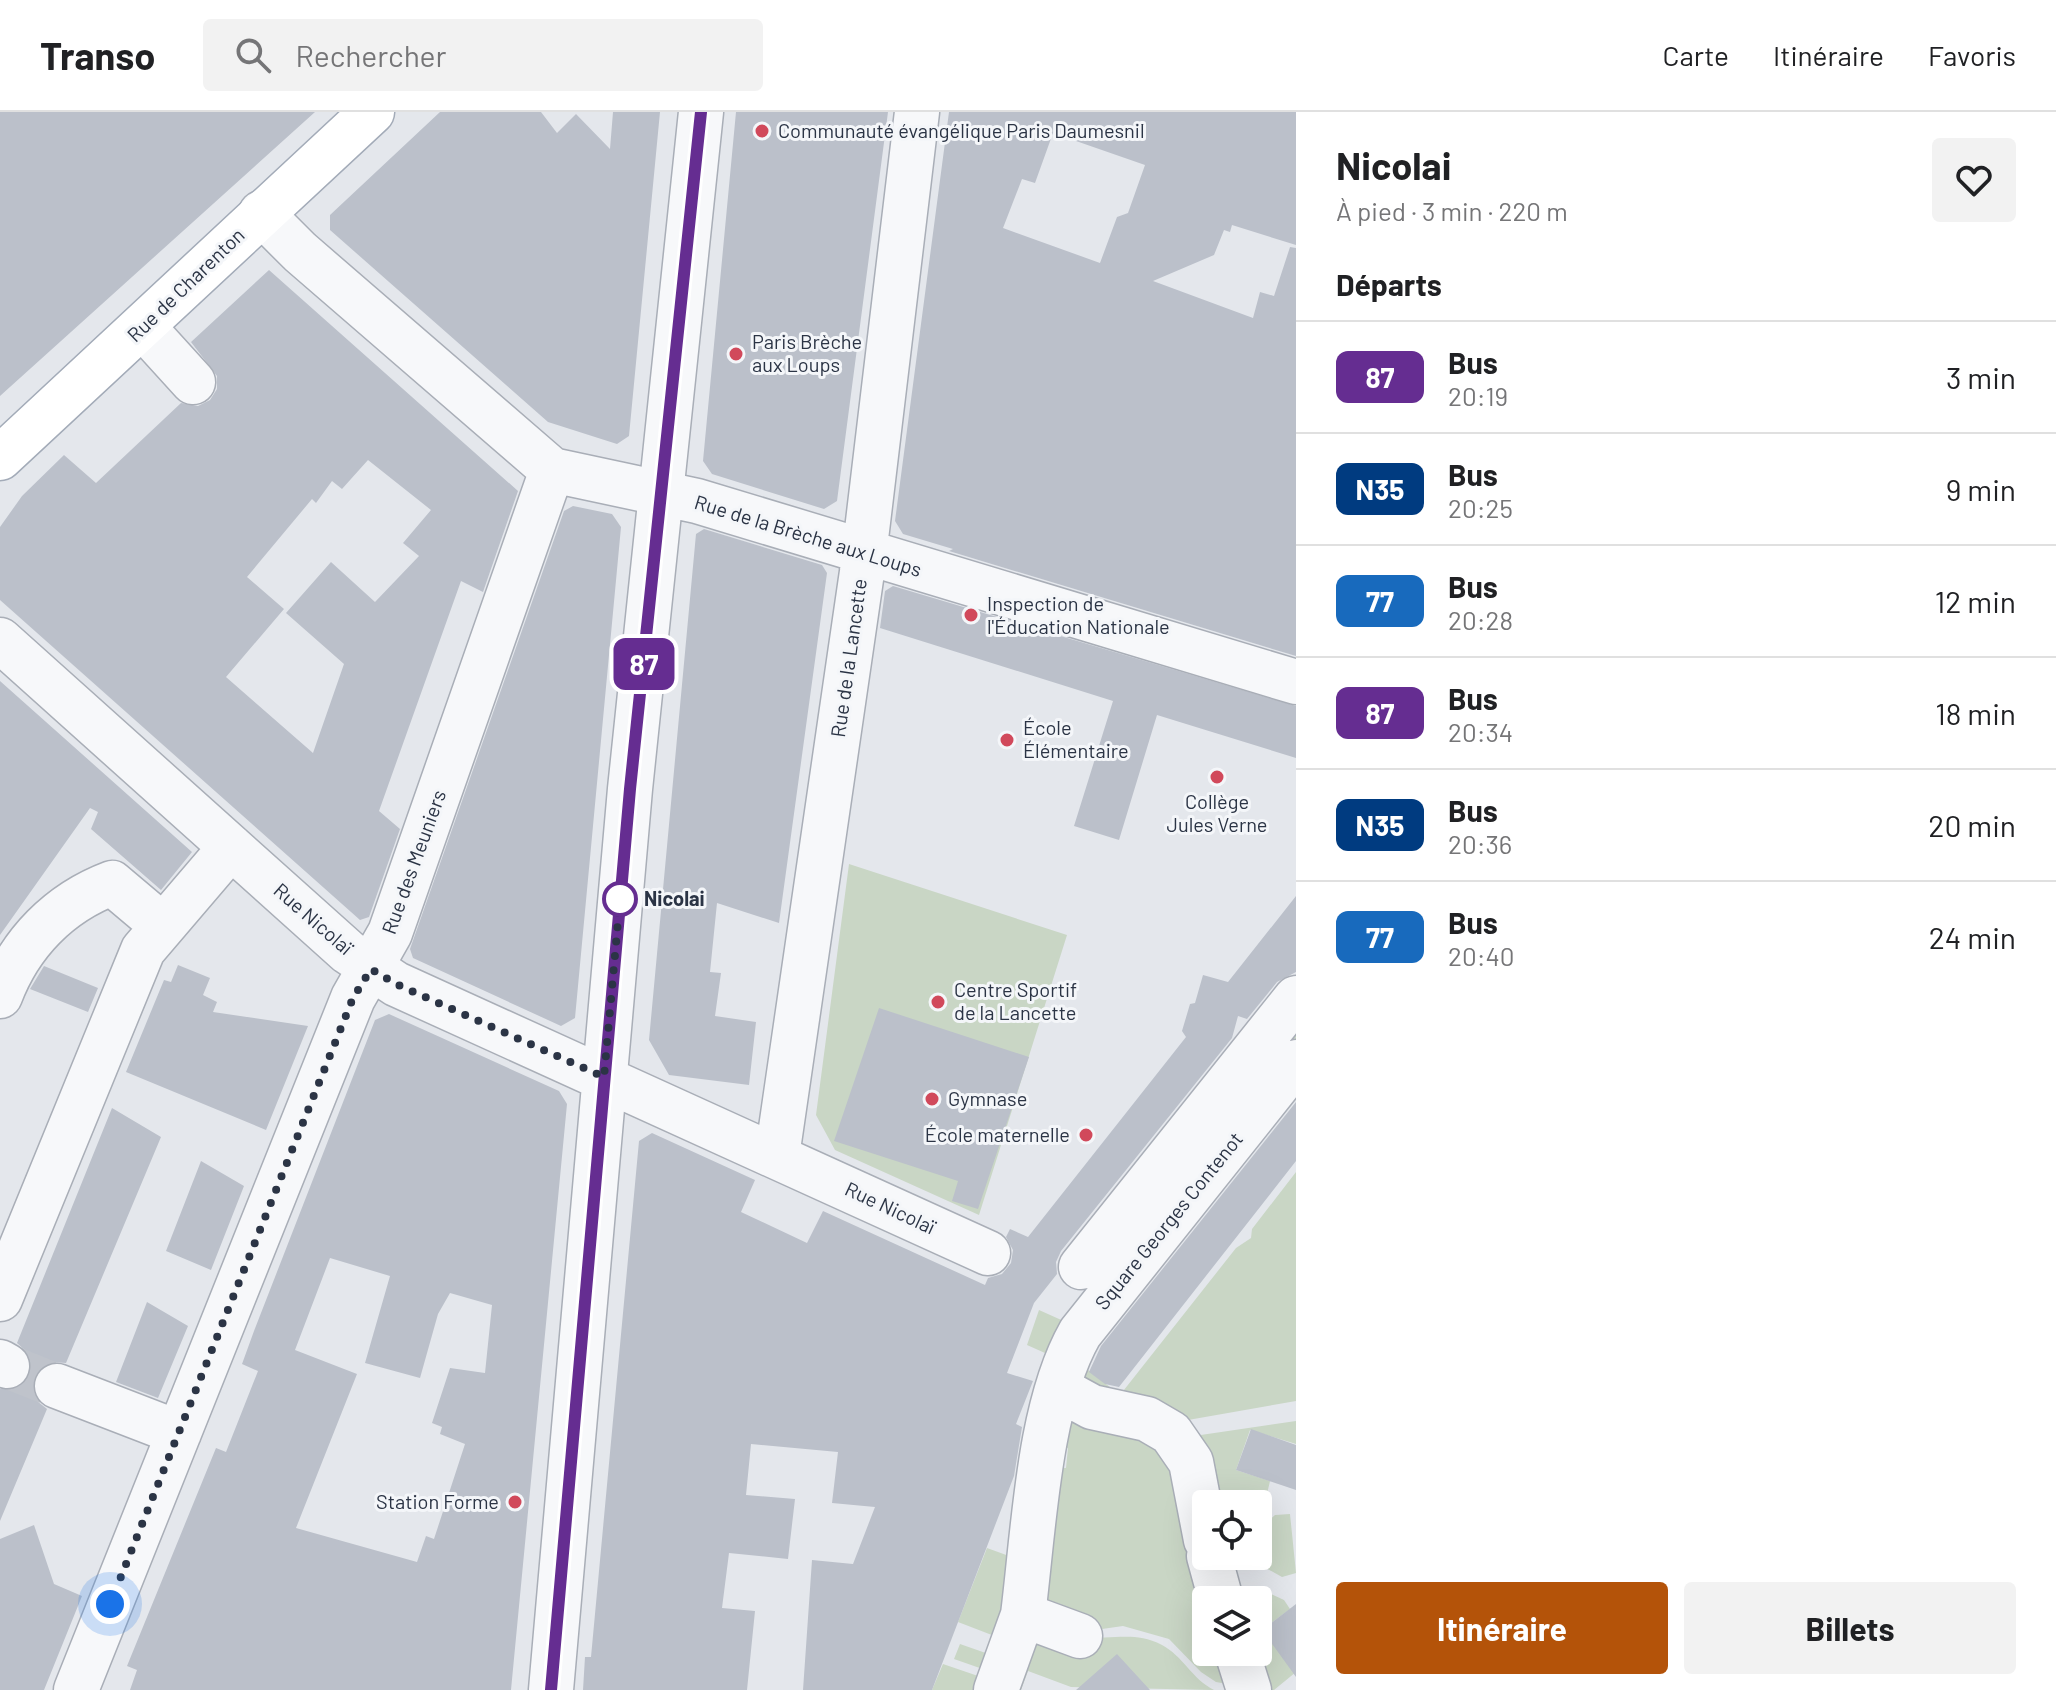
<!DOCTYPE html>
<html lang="fr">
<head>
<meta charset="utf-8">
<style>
	:root { --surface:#fff; --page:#f2f2f2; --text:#202124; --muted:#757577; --line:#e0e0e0; --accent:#b45309 }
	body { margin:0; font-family:Barlow,sans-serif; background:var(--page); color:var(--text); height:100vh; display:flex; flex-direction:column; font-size:30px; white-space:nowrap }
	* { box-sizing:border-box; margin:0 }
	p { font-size:26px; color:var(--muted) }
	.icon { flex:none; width:44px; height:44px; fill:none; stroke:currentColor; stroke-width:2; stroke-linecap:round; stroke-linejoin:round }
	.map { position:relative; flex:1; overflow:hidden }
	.sheet { display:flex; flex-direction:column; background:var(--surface); width:760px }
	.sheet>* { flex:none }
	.badge { padding:0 16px; border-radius:12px; font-size:28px; line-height:52px }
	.fabs { position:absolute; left:1192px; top:1378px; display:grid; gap:16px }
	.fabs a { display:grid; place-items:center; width:80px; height:80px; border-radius:8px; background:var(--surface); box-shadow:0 8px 32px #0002; font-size:40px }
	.you { position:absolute; width:40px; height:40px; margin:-20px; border:6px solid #fff; border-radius:50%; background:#1a73e8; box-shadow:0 0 0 12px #1a73e833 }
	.map>.badge { position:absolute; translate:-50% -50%; box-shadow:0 0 0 4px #fff }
	h2 { padding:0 40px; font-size:30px; line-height:72px }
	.round { display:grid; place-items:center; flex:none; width:84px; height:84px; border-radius:8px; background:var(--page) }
	.overview { display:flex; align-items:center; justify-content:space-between; height:136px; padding:0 40px }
	h1 { font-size:38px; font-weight:700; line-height:60px }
	.action { display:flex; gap:16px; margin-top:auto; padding:16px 40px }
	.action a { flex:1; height:92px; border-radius:8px; background:var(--accent); color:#fff; font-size:32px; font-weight:700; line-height:92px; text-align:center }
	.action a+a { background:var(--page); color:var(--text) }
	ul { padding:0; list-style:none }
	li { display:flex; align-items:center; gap:24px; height:112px; padding:0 40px; border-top:2px solid var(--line) }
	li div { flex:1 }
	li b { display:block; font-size:30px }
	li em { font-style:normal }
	li .badge { min-width:88px; font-weight:700; text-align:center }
	header { display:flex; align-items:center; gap:48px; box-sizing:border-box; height:112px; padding:0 40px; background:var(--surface); border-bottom:2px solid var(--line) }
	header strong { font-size:38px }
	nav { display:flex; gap:44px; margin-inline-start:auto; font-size:28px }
	.search { width:560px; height:72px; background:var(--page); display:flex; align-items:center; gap:20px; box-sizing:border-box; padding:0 28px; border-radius:8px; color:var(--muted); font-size:30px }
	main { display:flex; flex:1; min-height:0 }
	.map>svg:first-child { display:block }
	.green { fill:#c9d6c5 }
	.building { fill:#bbc0ca; fill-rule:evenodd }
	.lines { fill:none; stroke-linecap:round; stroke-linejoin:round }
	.minor-tunnel { stroke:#bfc3cb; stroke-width:44; stroke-dasharray:44 22; stroke-linecap:butt }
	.minor-casing { stroke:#a9aeb7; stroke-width:47 }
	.major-casing { stroke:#a3abb8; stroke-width:47 }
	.minor { stroke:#f7f8fa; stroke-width:44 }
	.major { stroke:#fff; stroke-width:44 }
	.line-casing { stroke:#fff; stroke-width:18 }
	.line { stroke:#652d91; stroke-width:12 }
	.walk { stroke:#2b3445; stroke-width:8; stroke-dasharray:0 14.4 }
	.poi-dot { fill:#d1495b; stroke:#f4f6f9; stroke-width:3 }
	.stop-dot { fill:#fff; stroke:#652d91; stroke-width:4 }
	.labels { text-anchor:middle; stroke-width:6; stroke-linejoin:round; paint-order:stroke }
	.poi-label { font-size:20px; fill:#2b3445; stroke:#f4f6f9; text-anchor:start }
	.street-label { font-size:20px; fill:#2b3445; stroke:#f4f6f9 }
	.stop-label { font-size:20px; font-weight:bold; fill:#2b3445; stroke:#f4f6f9; text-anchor:start }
</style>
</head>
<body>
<header>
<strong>Transo</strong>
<div class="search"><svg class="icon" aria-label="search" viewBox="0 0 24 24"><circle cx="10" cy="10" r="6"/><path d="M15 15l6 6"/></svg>Rechercher</div>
<nav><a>Carte</a><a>Itinéraire</a><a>Favoris</a></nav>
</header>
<main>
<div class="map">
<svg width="1296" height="1578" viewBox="0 0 1296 1578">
	<rect width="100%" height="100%" fill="#e4e7ec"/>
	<path class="green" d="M 849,752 L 1067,823 L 979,1103 L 835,1038 L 816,1003 Z
		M 1296,920 L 1296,931 L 1043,1251 L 1045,1241 L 1027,1233 L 1039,1198 L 1068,1211 Z
		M 1296,1060 L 1296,1289 L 1171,1311 L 1092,1286 L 1074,1247 L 1099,1213 L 1109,1220 L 1083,1254 L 1120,1283 L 1236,1136 L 1251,1126 L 1252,1117 Z
		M 1063,1297 L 1168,1329 L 1206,1488 L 1206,1540 L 1226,1540 L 1227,1572 L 1216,1570 L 1201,1560 L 1169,1527 L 1123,1514 L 1095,1518 L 1041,1497 L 1055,1355 L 1066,1356 L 1068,1336 L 1057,1334 Z
		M 1296,1309 L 1296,1332 L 1250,1318 L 1236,1358 L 1270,1369 L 1267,1382 L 1255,1392 L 1214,1392 L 1194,1324 Z
		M 1290,1402 L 1296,1461 L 1282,1465 L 1264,1455 L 1259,1417 L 1275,1403 Z
		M 987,1436 L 1023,1449 L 997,1525 L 958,1510 Z
		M 1256,1475 L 1284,1488 L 1290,1497 L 1262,1518 L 1296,1560 L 1274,1578 L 1255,1578 L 1258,1488 L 1234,1488 Z
		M 1031,1517 C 1052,1520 1073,1524 1094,1525 C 1119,1527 1136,1520 1162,1533 C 1183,1544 1192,1567 1214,1578 L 1071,1575 L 1028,1559 L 1021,1578 L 1004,1578 Z
		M 960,1532 L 1000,1546 L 994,1561 L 954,1547 Z
		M 943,1552 L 981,1565 L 976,1578 L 932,1578 Z"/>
	<path class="building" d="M 0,0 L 315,0 L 0,284 Z
		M 440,0 L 541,0 L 557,21 L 576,2 L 610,37 L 613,0 L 660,0 L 629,324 L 617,332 L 548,310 L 330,118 L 330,103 Z
		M 736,0 L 888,0 L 837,389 L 824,397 L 712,362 L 703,349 Z
		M 949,0 L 1296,0 L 1296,133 L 1232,113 L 1230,120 L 1224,118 L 1214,143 L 1153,169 L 1253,206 L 1260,180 L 1274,184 L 1290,135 L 1296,136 L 1296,544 L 949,439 L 953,437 L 903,422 L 895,409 ZM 1053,21 L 1145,53 L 1128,101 L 1117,105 L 1100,151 L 1003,116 L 1022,67 L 1035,71 Z
		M 269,158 L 518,379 L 483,480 L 461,469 L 379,699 L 400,717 L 369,805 L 360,808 L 0,488 L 0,415 L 22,384 L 64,343 L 96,371 L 181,291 L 198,294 L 210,288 L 217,277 L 217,264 L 191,230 ZM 368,348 L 431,398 L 403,431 L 419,444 L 375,490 L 331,450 L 286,501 L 344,552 L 313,641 L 226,565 L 284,497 L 247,465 L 312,387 L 316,391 L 332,369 L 342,377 Z
		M 573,394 L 612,402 L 621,415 L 575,906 L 561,914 L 413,846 L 410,837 L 564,399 Z
		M 704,417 L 822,453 L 827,461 L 779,811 L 717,791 L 710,860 L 721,861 L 715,904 L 756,910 L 749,973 L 669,963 L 649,928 L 696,422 Z
		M 893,474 L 1296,594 L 1296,646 L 1157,603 L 1119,728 L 1074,714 L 1113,589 L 880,516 L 885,479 Z
		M 0,569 L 192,740 L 161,778 L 91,717 L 98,700 L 90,696 L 0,823 Z
		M 1296,784 L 1296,860 L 1277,870 L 1247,907 L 1238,904 L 1232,926 L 1061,1139 L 1056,1150 L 1057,1162 L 1034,1191 L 1007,1261 L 1033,1269 L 1016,1312 L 1022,1315 L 1014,1364 L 932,1578 L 803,1578 L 812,1448 L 853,1452 L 875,1395 L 832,1391 L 838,1340 L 751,1332 L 746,1383 L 795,1387 L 788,1447 L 729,1441 L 722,1496 L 755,1499 L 747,1578 L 583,1578 L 585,1545 L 591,1545 L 639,1029 L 652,1021 L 755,1068 L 741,1100 L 807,1131 L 823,1099 L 985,1173 L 988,1166 L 1002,1162 L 1011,1151 L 1013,1138 L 1006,1125 L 1010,1117 L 1028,1125 L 1186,925 L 1182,919 L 1190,892 L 1195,891 L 1203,863 L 1228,870 Z
		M 178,853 L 210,866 L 203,883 L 217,890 L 213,900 L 308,914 L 266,1018 L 126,960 L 164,868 L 171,870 Z
		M 44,854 L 98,876 L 88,900 L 30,877 Z
		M 879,896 L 1029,945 L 978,1097 L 952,1089 L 958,1069 L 834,1029 Z
		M 389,902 L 559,979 L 567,992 L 511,1578 L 130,1578 L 137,1558 L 127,1554 L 216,1336 L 226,1340 L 258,1259 L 242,1252 L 254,1219 L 375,908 ZM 330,1146 L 390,1164 L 365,1251 L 420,1266 L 438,1202 L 450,1181 L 492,1193 L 485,1261 L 450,1256 L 432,1311 L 442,1315 L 440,1322 L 465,1332 L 434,1427 L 426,1424 L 417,1450 L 296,1416 L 357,1262 L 295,1238 Z
		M 1296,990 L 1296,1049 L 1119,1275 L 1105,1272 L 1089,1260 L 1101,1234 Z
		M 112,996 L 161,1025 L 66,1251 L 52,1250 L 42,1254 L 34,1264 L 33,1279 L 37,1289 L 47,1297 L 0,1409 L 0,1277 L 19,1276 L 29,1266 L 32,1253 L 29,1242 L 17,1231 Z
		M 201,1049 L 244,1074 L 211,1158 L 166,1139 Z
		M 147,1190 L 188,1214 L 158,1286 L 116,1270 Z
		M 1251,1317 L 1296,1333 L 1296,1378 L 1236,1358 Z
		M 34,1413 L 54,1472 L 82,1484 L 44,1578 L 0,1578 L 0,1427 Z
		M 1296,1492 L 1296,1565 L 1262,1518 Z
		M 1117,1542 L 1150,1578 L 1076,1578 Z"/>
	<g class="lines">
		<path class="minor-tunnel" d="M 7,1254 L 57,1274"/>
		<g class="minor-casing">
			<path id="minor" d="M 261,101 L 300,140 L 552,358 L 697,389 L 1296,570
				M 143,215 L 193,270
				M 0,528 L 348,840 L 396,872 L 988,1141
				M 0,884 C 20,831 59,791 112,771 L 163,814
				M 777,1044 L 862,460 L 917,0
				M 1081,1155 L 1296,886
				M 0,1187 L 143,838 L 231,735
				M 0,1250 L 7,1254
				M 57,1274 L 179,1321
				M 1059,1277 L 1092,1295 L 1147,1307 L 1171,1321 L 1191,1350 L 1206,1428
				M 1209,1444 L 1221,1488
				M 1080,1524 L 1023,1503 C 1034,1417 1038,1295 1080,1221 L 1296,950
				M 1237,1540 L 1249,1578
				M 76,1578 L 353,886 L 390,821 L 552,358
				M 551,1578 L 630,677 L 701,0
				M 996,1578 L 1023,1503"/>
		</g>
		<g class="major-casing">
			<path id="major" d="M 0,346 L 372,0"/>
		</g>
		<use href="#minor" class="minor"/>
		<use href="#major" class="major"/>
	</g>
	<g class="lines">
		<g class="line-casing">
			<path id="line" d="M 551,1578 L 630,677 L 701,0"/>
		</g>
		<use href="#line" class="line"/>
		<path class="walk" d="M 110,1492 L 353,886 L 371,857 L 396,872 L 604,965 L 620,787"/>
	</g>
	<g class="poi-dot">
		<circle cx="762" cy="19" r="8"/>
		<circle cx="736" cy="242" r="8"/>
		<circle cx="971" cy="503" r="8"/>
		<circle cx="1007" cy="628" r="8"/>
		<circle cx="1217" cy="665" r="8"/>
		<circle cx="938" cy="890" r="8"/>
		<circle cx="932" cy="987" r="8"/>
		<circle cx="1086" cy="1023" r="8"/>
		<circle cx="515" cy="1390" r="8"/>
	</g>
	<circle class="stop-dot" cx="620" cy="787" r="16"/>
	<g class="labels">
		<g class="poi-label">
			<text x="778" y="26">Communauté évangélique Paris Daumesnil</text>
			<text x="752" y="237">Paris Brèche<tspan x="752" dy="23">aux Loups</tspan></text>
			<text x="987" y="499">Inspection de<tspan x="987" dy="23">l'Éducation Nationale</tspan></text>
			<text x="1023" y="623">École<tspan x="1023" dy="23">Élémentaire</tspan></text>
			<text x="1217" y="697" text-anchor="middle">Collège<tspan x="1217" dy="23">Jules Verne</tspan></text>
			<text x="954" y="885">Centre Sportif<tspan x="954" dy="23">de la Lancette</tspan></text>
			<text x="948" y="994">Gymnase</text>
			<text x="1070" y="1030" text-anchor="end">École maternelle</text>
			<text x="499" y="1397" text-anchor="end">Station Forme</text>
		</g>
		<g class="street-label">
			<text transform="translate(186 173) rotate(-44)" y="7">Rue de Charenton</text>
			<text transform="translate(808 424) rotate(17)" y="7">Rue de la Brèche aux Loups</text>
			<text transform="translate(849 546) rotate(-82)" y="7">Rue de la Lancette</text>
			<text transform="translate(414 750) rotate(-70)" y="7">Rue des Meuniers</text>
			<text transform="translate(313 807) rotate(41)" y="7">Rue Nicolaï</text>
			<text transform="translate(890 1096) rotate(25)" y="7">Rue Nicolaï</text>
			<text transform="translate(1169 1109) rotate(-51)" y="7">Square Georges Contenot</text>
		</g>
		<g class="stop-label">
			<text x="644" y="794">Nicolai</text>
		</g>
	</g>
</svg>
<div class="fabs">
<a><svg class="icon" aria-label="locate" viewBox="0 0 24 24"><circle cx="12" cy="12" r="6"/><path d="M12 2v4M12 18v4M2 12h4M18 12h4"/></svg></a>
<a><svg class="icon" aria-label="layers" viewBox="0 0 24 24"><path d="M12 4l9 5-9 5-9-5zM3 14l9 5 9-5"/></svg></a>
</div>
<div class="you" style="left:110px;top:1492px"></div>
<b class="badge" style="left:644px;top:552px;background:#652d91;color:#fff">87</b>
</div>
<section class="sheet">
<div class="overview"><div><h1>Nicolai</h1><p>À pied · 3 min · 220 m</p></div><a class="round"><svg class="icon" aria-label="heart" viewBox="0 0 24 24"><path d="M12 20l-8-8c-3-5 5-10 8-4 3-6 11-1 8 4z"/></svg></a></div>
<h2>Départs</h2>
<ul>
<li><span class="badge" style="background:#652d91;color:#fff">87</span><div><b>Bus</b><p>20:19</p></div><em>3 min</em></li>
<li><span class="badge" style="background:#003b80;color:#fff">N35</span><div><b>Bus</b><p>20:25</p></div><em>9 min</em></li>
<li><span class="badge" style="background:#186abd;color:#fff">77</span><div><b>Bus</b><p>20:28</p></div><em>12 min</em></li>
<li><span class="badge" style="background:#652d91;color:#fff">87</span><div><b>Bus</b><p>20:34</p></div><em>18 min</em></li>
<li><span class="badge" style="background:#003b80;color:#fff">N35</span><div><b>Bus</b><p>20:36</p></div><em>20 min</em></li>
<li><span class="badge" style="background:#186abd;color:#fff">77</span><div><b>Bus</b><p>20:40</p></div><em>24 min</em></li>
</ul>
<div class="action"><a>Itinéraire</a><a>Billets</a></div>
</section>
</main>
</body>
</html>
